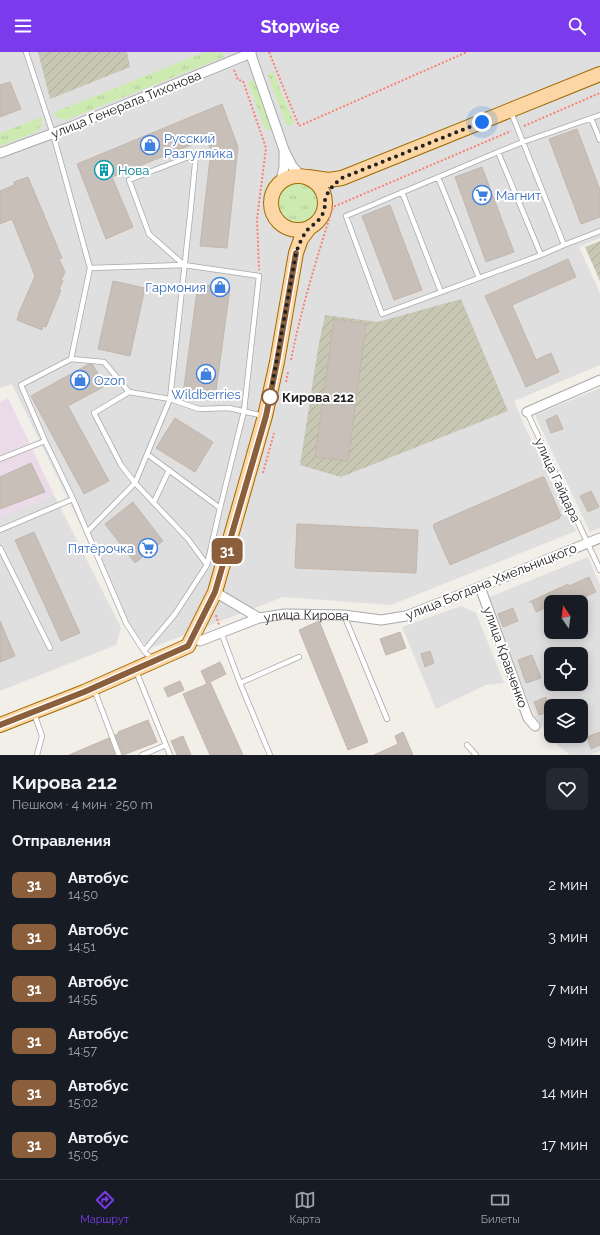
<!DOCTYPE html>
<html lang="ru">
<head>
<meta charset="utf-8">
<style>
	:root { --surface:#171b24; --page:#242831; --text:#f1f3f6; --muted:#9ea1a6; --line:#363941; --accent:#7c3aed }
	body { margin:0; font-family:Raleway,sans-serif; background:var(--page); color:var(--text); height:100vh; display:flex; flex-direction:column; font-size:15px; white-space:nowrap }
	* { box-sizing:border-box; margin:0 }
	p { font-size:13px; color:var(--muted) }
	.icon { flex:none; width:22px; height:22px; fill:none; stroke:currentColor; stroke-width:2; stroke-linecap:round; stroke-linejoin:round }
	.map { position:relative; height:703px; overflow:hidden }
	.details { display:flex; flex-direction:column; background:var(--surface); flex:1 }
	.details>* { flex:none }
	.badge { padding:0 8px; border-radius:6px; font-size:14px; line-height:26px }
	.needle { width:26px; rotate:346deg }
	.controls { position:absolute; left:544px; top:543px; display:grid; gap:8px }
	.controls a { display:grid; place-items:center; width:44px; height:44px; border-radius:8px; background:var(--surface); box-shadow:0 2px 10px #0003; font-size:20px }
	.you { position:absolute; width:20px; height:20px; margin:-10px; border:3px solid #fff; border-radius:50%; background:#1a73e8; box-shadow:0 0 0 6px #1a73e833 }
	.map>.badge { position:absolute; translate:-50% -50%; box-shadow:0 0 0 2px #fff }
	h2 { padding:0 12px; font-size:15px; line-height:36px }
	.round { display:grid; place-items:center; flex:none; width:42px; height:42px; border-radius:8px; background:var(--page) }
	.headline { display:flex; align-items:center; justify-content:space-between; height:68px; padding:0 12px }
	h1 { font-size:19px; font-weight:700; line-height:30px }
	ul { padding:0; list-style:none }
	li { display:flex; align-items:center; gap:12px; height:52px; padding:0 12px }
	li div { flex:1 }
	li b { display:block; font-size:15px }
	li em { font-style:normal }
	li .badge { min-width:44px; font-weight:700; text-align:center }
	header { display:flex; justify-content:space-between; align-items:center; height:52px; padding:0 12px; background:var(--accent); color:#fff; font-size:18px; font-weight:700 }
	.menu { display:flex; justify-content:space-around; align-items:center; height:56px; border-top:1px solid var(--line); background:var(--surface); font-size:11px; color:var(--muted) }
	.menu a { display:grid; justify-items:center; gap:2px }
	.menu .selected { color:var(--accent) }
	.map>svg:first-child { display:block }
	.residential { fill:#e0dfdf; fill-rule:evenodd }
	.industrial { fill:#ebdbe8 }
	.construction { fill:url(#construction-furrows) }
	.grass { fill:url(#grass-tufts) }
	.building { fill:#c7bfb8; stroke:#c4b6ab }
	.lines { fill:none; stroke-linecap:round; stroke-linejoin:round }
	.service-casing { stroke:#a9a9a9; stroke-width:6 }
	.minor-casing { stroke:#a9a9a9; stroke-width:11 }
	.primary-casing { stroke:#a06b00; stroke-width:16 }
	.path { stroke:#fa8072; stroke-width:2; stroke-dasharray:2 2; stroke-linecap:butt }
	.service { stroke:#fff; stroke-width:4.5 }
	.minor { stroke:#fff; stroke-width:9 }
	.primary { stroke:#fcd6a4; stroke-width:14 }
	.line-casing { stroke:#fff; stroke-width:9 }
	.line { stroke:#8b5e3c; stroke-width:6 }
	.walk { stroke:#222; stroke-width:4; stroke-dasharray:0 7.2 }
	.stop-dot { fill:#fff; stroke:#8b5e3c; stroke-width:2 }
	.labels { text-anchor:middle; stroke-width:4; stroke-linejoin:round; paint-order:stroke }
	.street-label { font-size:13px; fill:#222; stroke:#fff }
	.shop-label { font-size:13px; fill:#366cbe; stroke:#fff; text-anchor:start }
	.culture-label { font-size:13px; fill:#0d838f; stroke:#fff; text-anchor:start }
	.stop-label { font-size:13px; font-weight:bold; fill:#222; stroke:#fff; text-anchor:start }
</style>
</head>
<body>
<header><svg class="icon" aria-label="menu" viewBox="0 0 24 24"><path d="M4 6h16M4 12h16M4 18h16"/></svg>Stopwise<svg class="icon" aria-label="search" viewBox="0 0 24 24"><circle cx="10" cy="10" r="6"/><path d="M15 15l6 6"/></svg></header>
<div class="map">
<svg width="600" height="703" viewBox="0 0 600 703">
	<defs>
		<pattern id="construction-furrows" width="10" height="10" patternUnits="userSpaceOnUse"><rect width="10" height="10" fill="#c7c7b4"/><path d="M-1 1l2-2M0 10L10 0M9 11l2-2" fill="none" stroke="#abab9a"/></pattern>
		<pattern id="grass-tufts" width="24" height="20" patternUnits="userSpaceOnUse"><rect width="24" height="20" fill="#cdebb0"/><path d="M3 7l-1-3M5 7V3M7 7l1-3M15 17l-1-3M17 17v-4M19 17l1-3" fill="none" stroke="#b0c997"/></pattern>
	</defs>
	<rect width="100%" height="100%" fill="#f2efe9"/>
	<path class="residential" d="M 0,0 L 600,0 L 600,186 L 579,195 L 600,241 L 600,313 L 514,349 L 523,371 L 576,479 L 391,553 L 283,545 L 148,597 L 128,571 L 12,332 L 0,336 Z
		M 600,336 L 600,476 L 590,480 L 535,363 Z
		M 54,443 L 121,576 L 116,593 L 0,639 L 0,465 Z
		M 588,505 L 600,533 L 600,699 L 590,703 L 570,703 L 554,690 L 535,665 L 487,546 ZM 551,550 L 581,550 L 581,580 L 551,580 ZM 551,602 L 581,602 L 581,632 L 551,632 ZM 551,654 L 581,654 L 581,684 L 551,684 Z
		M 461,554 L 476,561 L 504,631 L 486,633 L 436,657 L 402,575 Z"/>
	<path class="industrial" d="M 8,346 L 54,443 L 0,466 L 0,350 Z"/>
	<path class="construction" d="M 38,0 L 127,0 L 130,15 L 50,47 Z
		M 600,189 L 600,229 L 585,195 Z
		M 461,247 L 508,359 L 341,425 L 300,413 L 318,296 L 325,263 L 378,270 Z"/>
	<path class="grass" d="M 205,0 L 222,0 L 224,5 L 66,68 L 58,66 L 53,61 Z
		M 273,20 L 274,22 L 294,71 L 287,74 L 268,23 Z
		M 254,28 L 272,77 L 266,79 L 248,31 L 250,29 Z
		M 41,65 L 42,72 L 38,78 L 33,81 L 0,94 L 0,81 Z
		M275 151a23 23 0 1 1 46 0a23 23 0 1 1-46 0Z"/>
	<path class="building" d="M 10,30 L 21,57 L 0,65 L 0,33 Z
		M 222,52 L 238,95 L 227,196 L 200,194 L 211,98 L 206,87 L 112,125 L 133,175 L 106,187 L 77,112 Z
		M 577,77 L 600,138 L 600,165 L 581,172 L 549,87 Z
		M 482,115 L 514,200 L 486,210 L 455,125 Z
		M 28,125 L 62,206 L 59,207 L 65,220 L 61,228 L 63,229 L 59,237 L 61,238 L 46,275 L 43,274 L 42,278 L 17,268 L 19,263 L 18,263 L 35,224 L 12,167 L 0,172 L 0,139 L 14,133 L 14,130 Z
		M 390,153 L 422,238 L 394,248 L 362,164 Z
		M 568,207 L 576,225 L 512,253 L 536,308 L 551,301 L 559,320 L 526,335 L 485,244 Z
		M 113,229 L 145,236 L 130,304 L 98,297 Z
		M 198,232 L 230,236 L 215,346 L 183,342 Z
		M 334,267 L 366,272 L 348,409 L 315,405 Z
		M 89,312 L 93,313 L 105,334 L 68,354 L 109,429 L 84,442 L 31,344 Z
		M 557,363 L 563,377 L 551,381 L 546,368 Z
		M 175,366 L 213,390 L 195,420 L 156,396 Z
		M 31,411 L 45,440 L 0,457 L 0,425 Z
		M 542,425 L 544,425 L 561,464 L 559,465 L 560,466 L 450,513 L 433,474 L 434,473 L 434,472 Z
		M 591,439 L 599,455 L 588,460 L 580,444 Z
		M 133,450 L 163,489 L 135,511 L 105,472 Z
		M 297,472 L 299,472 L 418,478 L 416,521 L 296,516 L 295,515 Z
		M 34,480 L 80,581 L 61,589 L 15,488 Z
		M 589,525 L 596,540 L 584,545 L 583,543 L 566,550 L 548,550 L 550,554 L 536,560 L 532,550 L 529,550 L 568,532 L 569,534 Z
		M 513,556 L 518,569 L 503,575 L 498,562 Z
		M 0,569 L 15,604 L 0,610 Z
		M 319,569 L 368,690 L 348,698 L 299,578 Z
		M 400,580 L 406,596 L 386,603 L 380,587 Z
		M 430,599 L 434,611 L 425,615 L 421,602 Z
		M 532,603 L 541,626 L 526,631 L 518,608 Z
		M 220,610 L 226,622 L 210,630 L 243,703 L 210,703 L 183,642 L 207,632 L 201,619 Z
		M 180,629 L 184,638 L 168,645 L 164,636 Z
		M 546,645 L 551,659 L 539,663 L 534,650 Z
		M 148,668 L 157,690 L 123,703 L 115,683 L 118,682 L 118,680 Z
		M 403,680 L 413,703 L 374,703 L 398,692 L 395,684 Z
		M 600,680 L 600,693 L 591,697 L 587,685 Z
		M 183,684 L 191,703 L 177,703 L 171,689 Z
		M 109,686 L 115,703 L 69,703 Z"/>
	<g class="lines">
		<g class="service-casing">
			<path id="service" d="M 26,0 L 53,82 L 90,216 L 71,307
				M 591,66 L 600,88
				M 498,100 L 541,203 L 564,193 L 511,60
				M 438,125 L 479,226 L 541,203 L 382,262 L 346,164 L 498,100 L 523,90 L 600,63
				M 402,140 L 441,240
				M 564,193 L 600,179
				M 184,213 L 149,182 L 129,128 L 196,102 L 190,164 L 170,347 L 129,340 L 94,361 L 121,413 L 135,431 L 188,487 L 207,513
				M 90,216 L 184,213 L 259,224 L 244,359 L 220,456 L 207,513 L 175,562 L 144,599
				M 129,340 L 104,310 L 71,307 L 21,333 L 45,389 L 73,447 L 126,571 L 144,599 L 153,608
				M 527,360 L 600,518
				M 147,402 L 220,456
				M 0,407 L 45,389
				M 154,450 L 169,418
				M 0,478 L 73,447
				M 87,480 L 135,431 L 170,347 L 199,357 L 229,356 L 264,364
				M 0,496 L 50,596
				M 344,563 L 387,667
				M 221,580 L 240,631 L 270,703
				M 136,619 L 170,703
				M 240,631 L 299,605
				M 94,637 L 119,703
				M 34,661 L 42,684 L 37,703
				M 467,693 L 476,703
				M 142,703 L 166,693"/>
		</g>
		<g class="minor-casing">
			<g id="minor">
				<path d="M 250,0 L 284,98 L 292,114 L 300,123"/>
				<path d="M 0,101 L 73,74 L 251,1"/>
				<path d="M 281,129 L 284,115 L 284,102"/>
				<path d="M 527,360 L 600,328"/>
				<path d="M 480,535 L 528,666 L 535,674"/>
				<path d="M 215,540 L 259,566"/>
				<path id="s1" d="M 200,589 L 259,566 L 285,562 L 344,563 L 381,568 L 406,564 L 480,535 L 600,486"/>
			</g>
		</g>
		<g class="primary-casing">
			<path id="primary" d="M271 151a27 27 0 1 1 54 0a27 27 0 1 1-54 0Z
				M 308,125 L 329,128 L 342,126 L 600,22
				M 0,673 L 84,640 L 188,594 L 215,540 L 265,364 L 277,310 L 296,201 L 301,187 L 310,175"/>
		</g>
		<path class="path" d="M 269,0 L 299,74 L 467,0
			M 234,18 L 238,28 L 243,29 L 266,96 L 257,167 L 259,218
			M 524,74 L 600,41
			M 291,308 C 301,257 317,205 333,155 L 511,79
			M 286,330 L 288,320
			M 263,421 L 274,381
			M 216,563 L 219,573"/>
		<use href="#service" class="service"/>
		<use href="#minor" class="minor"/>
		<use href="#primary" class="primary"/>
	</g>
	<g class="lines">
		<g class="line-casing">
			<path id="line" d="M 0,673 L 84,640 L 188,594 L 215,540 L 266,364 L 277,310 L 296,201"/>
		</g>
		<use href="#line" class="line"/>
		<path class="walk" d="M 270,345 L 296,201 C 299,192 303,183 309,176 C 314,172 319,169 322,163 C 325,158 325,153 325,148 C 327,139 335,131 342,126 L 482,70"/>
	</g>
	<defs>
		<g id="shop-ring" transform="scale(1)"><circle r="9.5" fill="#fff" stroke="#3f7fe0" stroke-width="1.5"/><path d="M-5-2.5h2.3a2.7 3.5 0 0 1 5.4 0H5L5.5 6h-11ZM-1.5-2.5h3a1.5 2.3 0 0 0-3 0Z" fill="#3f7fe0"/></g>
		<g id="building-ring" transform="scale(1)"><circle r="9.5" fill="#fff" stroke="#0f9aa8" stroke-width="1.5"/><path d="M-4-6H4V6H1V3H-1V6H-4ZM-2.5-4.3h1.7v1.8h-1.7ZM.8-4.3h1.7v1.8H.8ZM-2.5-1h1.7V.8h-1.7ZM.8-1h1.7V.8H.8Z" fill="#0f9aa8"/></g>
		<g id="supermarket-ring" transform="scale(1)"><circle r="9.5" fill="#fff" stroke="#3f7fe0" stroke-width="1.5"/><path d="M-6-5.5h2.5l.6 2H6L4.5 2H-2.5L-4.4-4H-6ZM-1.5 3.2a1.3 1.3 0 1 0 .1 0ZM3 3.2a1.3 1.3 0 1 0 .1 0Z" fill="#3f7fe0"/></g>
	</defs>
	<g fill-rule="evenodd">
		<use href="#shop-ring" x="150" y="93"/>
		<use href="#building-ring" x="104" y="118"/>
		<use href="#supermarket-ring" x="482" y="143"/>
		<use href="#shop-ring" x="220" y="235"/>
		<use href="#shop-ring" x="206" y="322"/>
		<use href="#shop-ring" x="80" y="328"/>
		<use href="#supermarket-ring" x="148" y="496"/>
	</g>
	<circle class="stop-dot" cx="270" cy="345" r="8"/>
	<g class="labels">
		<g class="street-label">
			<text transform="translate(126 52) rotate(-22)" y="5">улица Генерала Тихонова</text>
			<text transform="translate(558 428) rotate(65)" y="5">улица Гайдара</text>
			<text transform="translate(491 529) rotate(-22)" y="5">улица Богдана Хмельницкого</text>
			<text dy="5" stroke="none"><textPath href="#s1" startOffset="111">улица Кирова</textPath></text>
			<text transform="translate(506 605) rotate(70)" y="5">улица Кравченко</text>
		</g>
		<g class="shop-label">
			<text x="164" y="91">Русский<tspan x="164" dy="15">Разгуляйка</tspan></text>
			<text x="496" y="148">Магнит</text>
			<text x="206" y="240" text-anchor="end">Гармония</text>
			<text x="94" y="333">Ozon</text>
			<text x="206" y="347" text-anchor="middle">Wildberries</text>
			<text x="134" y="501" text-anchor="end">Пятёрочка</text>
		</g>
		<g class="culture-label">
			<text x="118" y="123">Нова</text>
		</g>
		<g class="stop-label">
			<text x="282" y="350">Кирова 212</text>
		</g>
	</g>
</svg>
<div class="controls">
<a><svg class="needle" viewBox="-14 -14 28 28"><path d="M0-13l5 13h-10z" fill="#e53935"/><path d="M0 13l5-13h-10z" fill="#9ea1a6"/></svg></a>
<a><svg class="icon" aria-label="locate" viewBox="0 0 24 24"><circle cx="12" cy="12" r="6"/><path d="M12 2v4M12 18v4M2 12h4M18 12h4"/></svg></a>
<a><svg class="icon" aria-label="layers" viewBox="0 0 24 24"><path d="M12 4l9 5-9 5-9-5zM3 14l9 5 9-5"/></svg></a>
</div>
<div class="you" style="left:482px;top:70px"></div>
<b class="badge" style="left:227px;top:499px;background:#8b5e3c;color:#fff">31</b>
</div>
<section class="details">
<div class="headline"><div><h1>Кирова 212</h1><p>Пешком · 4 мин · 250 m</p></div><a class="round"><svg class="icon" aria-label="heart" viewBox="0 0 24 24"><path d="M12 20l-8-8c-3-5 5-10 8-4 3-6 11-1 8 4z"/></svg></a></div>
<h2>Отправления</h2>
<ul>
<li><span class="badge" style="background:#8b5e3c;color:#fff">31</span><div><b>Автобус</b><p>14:50</p></div><em>2 мин</em></li>
<li><span class="badge" style="background:#8b5e3c;color:#fff">31</span><div><b>Автобус</b><p>14:51</p></div><em>3 мин</em></li>
<li><span class="badge" style="background:#8b5e3c;color:#fff">31</span><div><b>Автобус</b><p>14:55</p></div><em>7 мин</em></li>
<li><span class="badge" style="background:#8b5e3c;color:#fff">31</span><div><b>Автобус</b><p>14:57</p></div><em>9 мин</em></li>
<li><span class="badge" style="background:#8b5e3c;color:#fff">31</span><div><b>Автобус</b><p>15:02</p></div><em>14 мин</em></li>
<li><span class="badge" style="background:#8b5e3c;color:#fff">31</span><div><b>Автобус</b><p>15:05</p></div><em>17 мин</em></li>
</ul>
</section>
<nav class="menu">
<a class="selected"><svg class="icon" aria-label="directions" viewBox="0 0 24 24"><path d="M12 3l9 9-9 9-9-9zM9 14v-3h6M13 9l2 2-2 2"/></svg>Маршрут</a>
<a><svg class="icon" aria-label="map" viewBox="0 0 24 24"><path d="M3 6l6-2 6 2 6-2v14l-6 2-6-2-6 2zM9 4v14M15 6v14"/></svg>Карта</a>
<a><svg class="icon" aria-label="tickets" viewBox="0 0 24 24"><path d="M3 7h18v10H3zM15 7v10"/></svg>Билеты</a>
</nav>
</body>
</html>
